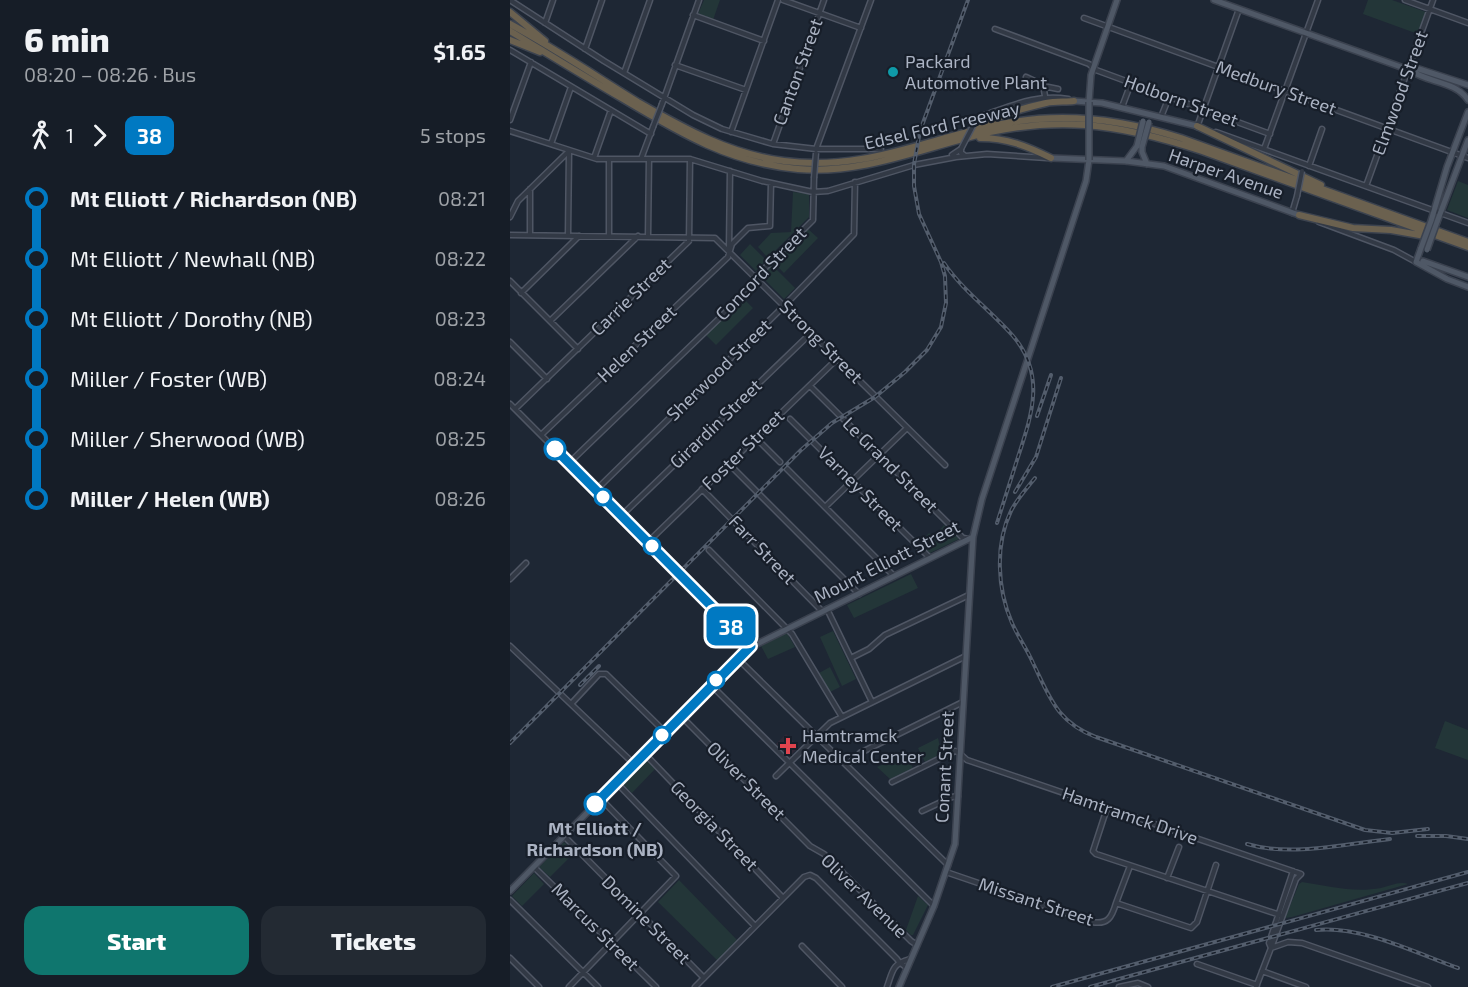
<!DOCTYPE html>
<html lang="en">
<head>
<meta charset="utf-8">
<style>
	:root { --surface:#161d27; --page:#232a33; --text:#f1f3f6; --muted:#9ea2a7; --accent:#0f766e }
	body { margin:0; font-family:"Exo 2",sans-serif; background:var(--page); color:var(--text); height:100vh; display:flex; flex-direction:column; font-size:22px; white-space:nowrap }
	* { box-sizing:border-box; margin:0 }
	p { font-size:20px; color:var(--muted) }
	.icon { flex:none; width:33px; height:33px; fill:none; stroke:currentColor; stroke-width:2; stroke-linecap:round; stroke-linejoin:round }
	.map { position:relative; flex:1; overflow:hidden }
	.details { display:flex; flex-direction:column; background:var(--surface); width:510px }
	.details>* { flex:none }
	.badge { padding:0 12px; border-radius:9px; font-size:21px; line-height:39px }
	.map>.badge { position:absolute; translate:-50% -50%; box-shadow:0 0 0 3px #fff }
	.legs { display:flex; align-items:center; gap:9px; height:66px; padding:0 24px; font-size:20px }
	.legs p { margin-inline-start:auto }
	.overview { display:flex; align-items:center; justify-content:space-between; height:102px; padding:0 24px }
	h1 { font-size:33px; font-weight:800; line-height:45px }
	.action { display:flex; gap:12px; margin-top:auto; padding:12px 24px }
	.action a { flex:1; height:69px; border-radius:18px; background:var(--accent); color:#fff; font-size:24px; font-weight:800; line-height:69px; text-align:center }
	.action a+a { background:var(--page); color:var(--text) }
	ul { padding:0 24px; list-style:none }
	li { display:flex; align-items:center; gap:21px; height:60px; font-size:22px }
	li i { display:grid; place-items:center; width:9px; height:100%; margin:0 8px; background:currentColor }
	li i::after { content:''; width:15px; height:15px; margin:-8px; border:4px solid; border-radius:50%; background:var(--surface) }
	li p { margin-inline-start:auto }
	li:first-child i { background:linear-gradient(#0000 50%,currentColor 0) }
	li:last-child i { background:linear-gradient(currentColor 50%,#0000 0) }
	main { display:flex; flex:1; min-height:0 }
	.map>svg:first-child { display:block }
	.medical { fill:#2c2936 }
	.green { fill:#233638 }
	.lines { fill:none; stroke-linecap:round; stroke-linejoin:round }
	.minor-casing { stroke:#4f5664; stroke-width:7 }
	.major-casing { stroke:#3b424f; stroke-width:8 }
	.highway-casing { stroke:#3c434f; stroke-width:9 }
	.minor { stroke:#323945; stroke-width:4 }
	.major { stroke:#4f5866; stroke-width:5 }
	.highway { stroke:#6b614f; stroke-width:6 }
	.rail-casing { stroke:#535d6c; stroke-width:4 }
	.rail { stroke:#171e29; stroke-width:1.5; stroke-dasharray:4.5; stroke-linecap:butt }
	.minor-bridge-casing { stroke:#4f5664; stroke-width:7; stroke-linecap:butt }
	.major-bridge-casing { stroke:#3b424f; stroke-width:8; stroke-linecap:butt }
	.minor-bridge { stroke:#323945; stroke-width:4 }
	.major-bridge { stroke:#4f5866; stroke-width:5 }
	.line-1-casing { stroke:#fff; stroke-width:14 }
	.line-1 { stroke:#0079c2; stroke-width:9 }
	.culture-dot { fill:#0f9aa8; stroke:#171e29; stroke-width:2 }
	.stop-1-dot { fill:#fff; stroke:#0079c2; stroke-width:3 }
	.health-dot { fill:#e0444e; stroke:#171e29; stroke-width:2 }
	.labels { text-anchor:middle; stroke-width:4.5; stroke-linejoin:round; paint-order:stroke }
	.poi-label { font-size:18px; fill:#abb3c3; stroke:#171e29; text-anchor:start }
	.street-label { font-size:18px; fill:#abb3c3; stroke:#171e29 }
	.stop-label { font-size:18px; font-weight:bold; fill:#abb3c3; stroke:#171e29 }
</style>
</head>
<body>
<main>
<section class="details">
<div class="overview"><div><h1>6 min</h1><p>08:20 – 08:26 · Bus</p></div><b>$1.65</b></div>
<div class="legs"><svg class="icon" aria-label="walk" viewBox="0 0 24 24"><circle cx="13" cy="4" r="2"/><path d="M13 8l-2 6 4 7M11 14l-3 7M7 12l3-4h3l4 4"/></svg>1<svg class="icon" aria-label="forward" viewBox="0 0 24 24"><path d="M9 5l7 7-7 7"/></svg><b class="badge" style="background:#0079c2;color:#fff">38</b><p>5 stops</p></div>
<ul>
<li><i style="color:#0079c2"></i><b>Mt Elliott / Richardson (NB)</b><p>08:21</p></li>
<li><i style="color:#0079c2"></i><span>Mt Elliott / Newhall (NB)</span><p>08:22</p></li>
<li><i style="color:#0079c2"></i><span>Mt Elliott / Dorothy (NB)</span><p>08:23</p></li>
<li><i style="color:#0079c2"></i><span>Miller / Foster (WB)</span><p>08:24</p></li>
<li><i style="color:#0079c2"></i><span>Miller / Sherwood (WB)</span><p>08:25</p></li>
<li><i style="color:#0079c2"></i><b>Miller / Helen (WB)</b><p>08:26</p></li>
</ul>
<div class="action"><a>Start</a><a>Tickets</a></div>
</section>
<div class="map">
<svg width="958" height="987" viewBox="0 0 958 987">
	<rect width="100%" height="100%" fill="#1e2734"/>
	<path class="medical" d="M 276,734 L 289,747 L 279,757 L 266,744 Z"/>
	<path class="green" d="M 194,0 L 210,0 L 203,20 L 188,14 Z
		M 858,0 L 882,0 L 916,12 L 908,34 L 853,14 Z
		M 948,181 L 958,185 L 958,218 L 937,210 Z
		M 283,192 L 299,194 L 299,217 L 258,258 L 248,247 L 261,233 L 281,232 Z
		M 298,229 L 308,238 L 274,273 L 264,263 Z
		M 240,244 L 256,260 L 246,271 L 230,255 Z
		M 262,265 L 285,288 L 274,299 L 251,276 Z
		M 233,298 L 243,308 L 206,345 L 196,335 Z
		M 434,525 L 449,539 L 420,553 L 410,543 L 419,533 L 423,537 Z
		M 401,574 L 408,588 L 344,618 L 337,605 Z
		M 323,631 L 346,679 L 332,686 L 310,637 Z
		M 277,633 L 285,647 L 258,659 L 251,646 Z
		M 320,667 L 330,687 L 320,692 L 309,673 Z
		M 935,721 L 958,730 L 958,760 L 925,748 Z
		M 428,738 L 430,747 L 433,753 L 415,762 L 408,748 Z
		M 396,754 L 403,768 L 380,779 L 367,767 Z
		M 135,759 L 145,769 L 122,793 L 112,783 Z
		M 54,842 L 65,852 L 40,877 L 29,867 Z
		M 24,873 L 34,884 L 12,906 L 2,896 Z
		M 169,880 L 227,940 L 208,961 L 148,902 Z
		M 792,882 C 819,886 843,893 871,888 C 880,886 889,881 898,884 L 782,917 L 775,918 L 789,884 Z
		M 408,896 L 418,905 L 403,935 L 401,935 L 396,930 Z"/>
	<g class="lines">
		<g class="minor-casing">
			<path id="minor" d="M 0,0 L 94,61 L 183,115 L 212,129 L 263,144 L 306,149 L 371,149
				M 273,0 L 351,28
				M 895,0 L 958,23
				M 183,15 L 254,41
				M 574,18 L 958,158
				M 35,23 L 43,0
				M 485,29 L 579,64 L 586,70 L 760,134
				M 75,49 L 92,0
				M 0,50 L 141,134
				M 165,65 L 236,90
				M 114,73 L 140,0
				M 516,77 L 533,85 L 535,96
				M 533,86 L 548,89
				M 152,104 L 189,0
				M 612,107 L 621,83
				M 651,117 L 659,97
				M 0,120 L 21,62
				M 465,122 L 471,116 C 502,106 525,94 558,99
				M 687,127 L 729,9
				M 0,131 L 87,159 L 180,159 L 252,181 L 303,192 L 318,191 L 404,165 L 446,157 L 477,154 L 537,158
				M 221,132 L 268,0
				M 706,132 L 958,223
				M 41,144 L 61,87
				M 263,144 L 314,0
				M 306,149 L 361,0
				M 754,149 L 808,0
				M 442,155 L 451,149 L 451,153 L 454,155
				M 84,158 L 101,110
				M 99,159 L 99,235
				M 131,159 L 143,127
				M 799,166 L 812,129
				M 856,186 L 923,0
				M 782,213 L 787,196
				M 0,217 L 8,201 L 59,151
				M 809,222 L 884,250 L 906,262
				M 0,235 L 205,238 L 435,465
				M 20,235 L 20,189
				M 58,235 L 59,152
				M 138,236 L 139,159
				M 219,248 L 220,171
				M 0,281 L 68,349
				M 11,293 L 69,236
				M 40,321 L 128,236
				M 0,342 L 37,379
				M 300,386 L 453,538 L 459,539
				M 0,404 L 241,646
				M 5,409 L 179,241 L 180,159
				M 280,419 L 420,558
				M 31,435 L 218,257 L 222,244 L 238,228 L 260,226 L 261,183
				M 246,438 L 270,462
				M 59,463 L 246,283 L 248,275 L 303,220 L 304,178
				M 219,464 L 349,594
				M 277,469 L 384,576
				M 192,489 L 312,611
				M 86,490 L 274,306 L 344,234 L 345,182
				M 315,507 L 397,428
				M 111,516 L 301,333
				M 138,542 L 327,359
				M 199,550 L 282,634 L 332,717
				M 0,579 L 16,563
				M 317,609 L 362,702
				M 0,646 L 124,764
				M 341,658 L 359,649 L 375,635 L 459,595
				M 228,659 L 438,865
				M 201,685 L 424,906
				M 61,704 L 89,674 L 96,674 L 155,732
				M 171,716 L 300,846 L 314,854 L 401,941 L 407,945
				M 135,754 L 273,898
				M 337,765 L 350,753 L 453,702
				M 266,776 L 320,723 L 456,656
				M 106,782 L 245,926
				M 382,782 L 445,751 L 448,752 L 457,760 L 791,874 L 786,879 L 761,948 L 759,943 L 783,871
				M 597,808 L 583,851 L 586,854 L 770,915
				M 412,811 L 442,797 L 448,796
				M 54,836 L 194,978
				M 620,866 L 606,903 L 681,928 L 687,922 L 706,865
				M 24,867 L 146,987
				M 436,872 L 582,922 C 598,925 602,917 606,903
				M 657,878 L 669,847
				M 0,900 L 88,987
				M 292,946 L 332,987
				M 0,958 L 29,987
				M 687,964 L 747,985
				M 752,971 L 796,987
				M 59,987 L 166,876 L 90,798
				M 185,987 L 294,877 L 300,875 L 306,878 L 387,959 L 389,962 L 397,968
				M 377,987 C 383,970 382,964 400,959
				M 609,987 L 628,983 L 638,987
				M 746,987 L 761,948 L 778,942 L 792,943 L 918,987"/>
		</g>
		<g class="major-casing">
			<path id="major" d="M 704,0 L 891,67 L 909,69 L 958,85
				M 899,69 C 915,83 945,80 958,100
				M 564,101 L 592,103 L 687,126
				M 579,102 L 581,75 L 607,0
				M 632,147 L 632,152 L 637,164
				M 541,158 L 616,161 L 654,166 L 789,215
				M 616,161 L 627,146
				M 921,221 L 937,167 L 958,112
				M 927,222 L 958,140
				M 911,248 L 906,262 L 937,279 L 958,287
				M 913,261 L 958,277
				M 0,891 L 239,648 L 463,537
				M 389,987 L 424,906 L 445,844 L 463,537 L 472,499 L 576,181 L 579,160"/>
		</g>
		<g class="highway-casing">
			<path id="highway" d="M 0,12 L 35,41
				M 0,24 C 44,48 86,76 128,102 C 175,129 220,154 274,161 C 356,172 419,137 497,123 C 555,112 615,120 671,138 L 958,242
				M 0,31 C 38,54 75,77 113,99 C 170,133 220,163 288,169 C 347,174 400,153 456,138 C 544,114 607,123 692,151 L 958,247
				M 0,40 L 30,52
				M 687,126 L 811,185
				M 468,129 C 487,115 513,108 536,103 C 545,101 555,102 564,101
				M 470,138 C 497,138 517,146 541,158
				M 789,215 L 843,228 L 881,230 L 915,236"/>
		</g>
		<use href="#minor" class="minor"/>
		<use href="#major" class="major"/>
		<use href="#highway" class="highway"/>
		<g class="rail-casing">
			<path id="rail" d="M 434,263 C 453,291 481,311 503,336 C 536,375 522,414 508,457 C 501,479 494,501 487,523
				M 527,416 L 541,375
				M 525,478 C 517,488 507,499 501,511 C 485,544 487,589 502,623 C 508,637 517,649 523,663 C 540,698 547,722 586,737 L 855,830 L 882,833 L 918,829
				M 505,492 L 526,457 L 551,378
				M 70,685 L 89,666
				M 0,743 L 291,450 L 322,423 L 365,397 L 395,372 L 417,350 L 431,327 L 436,303 L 435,276 L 431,262 L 409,214 L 404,186 L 404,164 L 410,131 L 458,0
				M 907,836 L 936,836 L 958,839
				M 737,844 C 780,857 836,844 880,839
				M 806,930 C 850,925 906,953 948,968
				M 542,987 L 958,872
				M 580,987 L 958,883"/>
		</g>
		<use href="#rail" class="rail"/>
		<g class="minor-bridge-casing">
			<path id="minor-bridge" d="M 143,127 L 152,104
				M 451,149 L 465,122
				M 304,178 L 306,153
				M 787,196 L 792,171"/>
		</g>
		<g class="major-bridge-casing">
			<path id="major-bridge" d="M 627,146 L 633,121
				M 632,147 L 639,122
				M 579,160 L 579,102
				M 911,248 L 921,221
				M 917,250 L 927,222"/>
		</g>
		<use href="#minor-bridge" class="minor-bridge"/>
		<use href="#major-bridge" class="major-bridge"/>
	</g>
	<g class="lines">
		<g class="line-1-casing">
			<path id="line-1" d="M 45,449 L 241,646 L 85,804"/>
		</g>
		<use href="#line-1" class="line-1"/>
	</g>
	<circle class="culture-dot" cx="383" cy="72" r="6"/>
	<g class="stop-1-dot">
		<circle cx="45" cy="449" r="10"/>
		<circle cx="93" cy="497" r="8"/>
		<circle cx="142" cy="546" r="8"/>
		<circle cx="206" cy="680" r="8"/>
		<circle cx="152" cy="735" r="8"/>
		<circle cx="85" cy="804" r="10"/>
	</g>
	<path class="health-dot" d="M275 737h6v6h6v6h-6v6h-6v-6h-6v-6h6z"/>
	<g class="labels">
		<g class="poi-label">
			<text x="395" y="68">Packard<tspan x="395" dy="21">Automotive Plant</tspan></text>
			<text x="292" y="742">Hamtramck<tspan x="292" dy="21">Medical Center</tspan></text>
		</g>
		<g class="street-label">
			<text transform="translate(288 72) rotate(-70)" y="6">Canton Street</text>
			<text transform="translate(766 88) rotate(20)" y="6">Medbury Street</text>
			<text transform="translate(890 93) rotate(-70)" y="6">Elmwood Street</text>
			<text transform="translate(671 101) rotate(20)" y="6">Holborn Street</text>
			<text transform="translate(432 126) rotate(-13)" y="6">Edsel Ford Freeway</text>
			<text transform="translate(716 174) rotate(19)" y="6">Harper Avenue</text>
			<text transform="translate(251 274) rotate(-46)" y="6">Concord Street</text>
			<text transform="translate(121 297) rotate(-44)" y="6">Carrie Street</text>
			<text transform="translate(311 342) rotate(45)" y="6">Strong Street</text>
			<text transform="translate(127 344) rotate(-44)" y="6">Helen Street</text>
			<text transform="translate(209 370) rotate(-44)" y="6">Sherwood Street</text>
			<text transform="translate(206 424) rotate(-44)" y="6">Girardin Street</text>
			<text transform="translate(233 450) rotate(-44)" y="6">Foster Street</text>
			<text transform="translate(380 465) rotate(45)" y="6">Le Grand Street</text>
			<text transform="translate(350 489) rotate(45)" y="6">Varney Street</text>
			<text transform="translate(252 550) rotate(46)" y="6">Farr Street</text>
			<text transform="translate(377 562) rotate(-27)" y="6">Mount Elliott Street</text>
			<text transform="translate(435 767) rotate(-87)" y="6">Conant Street</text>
			<text transform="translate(236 781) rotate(45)" y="6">Oliver Street</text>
			<text transform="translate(620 816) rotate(19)" y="6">Hamtramck Drive</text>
			<text transform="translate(204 826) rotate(46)" y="6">Georgia Street</text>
			<text transform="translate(354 896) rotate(44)" y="6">Oliver Avenue</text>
			<text transform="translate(526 902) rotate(18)" y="6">Missant Street</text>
			<text transform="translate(136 920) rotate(45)" y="6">Domine Street</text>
			<text transform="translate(85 927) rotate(45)" y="6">Marcus Street</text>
		</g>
		<g class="stop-label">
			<text x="85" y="835">Mt Elliott /<tspan x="85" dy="21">Richardson (NB)</tspan></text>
		</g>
	</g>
</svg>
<b class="badge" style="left:221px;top:626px;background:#0079c2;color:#fff">38</b>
</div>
</main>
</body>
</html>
